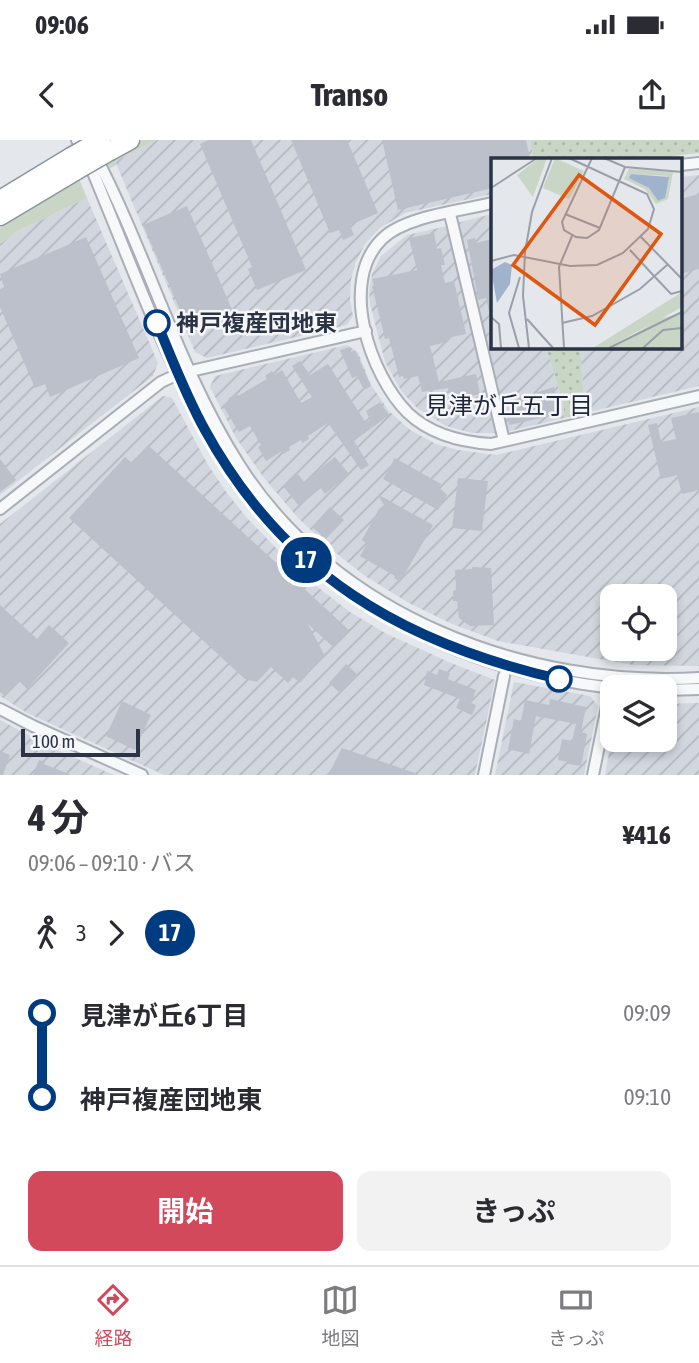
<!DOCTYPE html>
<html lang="ja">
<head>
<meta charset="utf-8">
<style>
	:root { --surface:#fff; --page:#f2f2f3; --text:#2b2b33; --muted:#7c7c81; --line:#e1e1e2; --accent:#d1495b }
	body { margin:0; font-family:"Asap Condensed","Noto Sans JP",sans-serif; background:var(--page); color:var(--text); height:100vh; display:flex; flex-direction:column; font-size:26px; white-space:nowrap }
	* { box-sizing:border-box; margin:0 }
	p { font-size:23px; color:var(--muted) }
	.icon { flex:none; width:38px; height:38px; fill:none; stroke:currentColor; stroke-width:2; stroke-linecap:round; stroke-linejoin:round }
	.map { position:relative; height:635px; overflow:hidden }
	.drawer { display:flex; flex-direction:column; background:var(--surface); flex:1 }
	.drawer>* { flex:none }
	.badge { padding:0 14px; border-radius:23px; font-size:24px; line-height:46px }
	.tools { position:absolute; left:600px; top:444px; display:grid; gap:14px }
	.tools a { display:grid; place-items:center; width:77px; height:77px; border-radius:14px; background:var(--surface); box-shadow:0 4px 10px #0003; font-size:35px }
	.scale { position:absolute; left:21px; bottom:18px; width:119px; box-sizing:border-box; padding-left:7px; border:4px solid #2b3445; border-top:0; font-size:19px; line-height:24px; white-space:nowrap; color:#2b3445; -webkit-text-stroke:5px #f4f6f9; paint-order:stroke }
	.map>.badge { position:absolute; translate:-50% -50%; box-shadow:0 0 0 4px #fff }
	.legs { display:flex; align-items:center; gap:10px; height:77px; padding:0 28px; font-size:23px }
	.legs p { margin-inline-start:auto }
	.headline { display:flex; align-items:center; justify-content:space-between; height:119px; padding:0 28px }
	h1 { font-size:38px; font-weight:700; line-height:52px }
	.cta { display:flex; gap:14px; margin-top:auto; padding:14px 28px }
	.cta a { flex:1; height:80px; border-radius:14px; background:var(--accent); color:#fff; font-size:28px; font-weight:700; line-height:80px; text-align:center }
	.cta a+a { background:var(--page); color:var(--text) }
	ul { padding:0 28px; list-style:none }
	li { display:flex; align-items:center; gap:24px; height:84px; font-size:26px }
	li i { display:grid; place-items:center; width:10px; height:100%; margin:0 9px; background:currentColor }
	li i::after { content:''; width:18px; height:18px; margin:-9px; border:5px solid; border-radius:50%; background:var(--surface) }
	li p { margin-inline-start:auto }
	li:first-child i { background:linear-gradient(#0000 50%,currentColor 0) }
	li:last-child i { background:linear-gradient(currentColor 50%,#0000 0) }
	.status { display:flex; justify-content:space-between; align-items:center; height:49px; padding:0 35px; background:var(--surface); direction:ltr }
	.status svg { height:19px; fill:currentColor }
	header { display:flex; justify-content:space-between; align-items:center; height:91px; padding:0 28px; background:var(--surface); font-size:32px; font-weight:700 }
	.tab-bar { display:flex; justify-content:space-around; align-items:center; height:98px; border-top:2px solid var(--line); background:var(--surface); font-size:19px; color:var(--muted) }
	.tab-bar a { display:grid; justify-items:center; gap:4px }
	.tab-bar .active { color:var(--accent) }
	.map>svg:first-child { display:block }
	.industrial { fill:url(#industrial-furrows); fill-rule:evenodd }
	.grass { fill:#c9d6c5 }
	.park { fill:url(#park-dots) }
	.building { fill:#bbc0ca }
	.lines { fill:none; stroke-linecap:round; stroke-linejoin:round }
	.minor-casing { stroke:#a9aeb7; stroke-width:14 }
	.highway-casing { stroke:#8b94a3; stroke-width:21 }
	.minor { stroke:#f7f8fa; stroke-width:10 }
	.highway { stroke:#fff; stroke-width:18 }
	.highway-bridge-casing { stroke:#8b94a3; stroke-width:21; stroke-linecap:butt }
	.highway-bridge { stroke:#fff; stroke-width:18 }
	.line-1-casing { stroke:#fff; stroke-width:16 }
	.line-1 { stroke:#003b80; stroke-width:10 }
	.stop-1-dot { fill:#fff; stroke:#003b80; stroke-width:3.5 }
	.labels { text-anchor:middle; stroke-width:5; stroke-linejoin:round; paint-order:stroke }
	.stop-label { font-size:23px; font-weight:bold; fill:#2b3445; stroke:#f4f6f9; text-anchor:start }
	.neighbourhood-label { font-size:24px; fill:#1d2536; stroke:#f4f6f9 }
	.inset-road { fill:none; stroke:#9a9fa9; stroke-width:2 }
	.view { fill:#df570f; fill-opacity:0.15; stroke:#df570f; stroke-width:3.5 }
	.inset-edge { fill:none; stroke:#2b3445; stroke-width:3.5 }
</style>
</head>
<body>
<div class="status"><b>09:06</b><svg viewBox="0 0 49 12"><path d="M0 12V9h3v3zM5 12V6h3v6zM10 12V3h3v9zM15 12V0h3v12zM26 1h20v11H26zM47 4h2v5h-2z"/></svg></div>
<header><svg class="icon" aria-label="back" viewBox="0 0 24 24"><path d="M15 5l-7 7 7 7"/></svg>Transo<svg class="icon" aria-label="share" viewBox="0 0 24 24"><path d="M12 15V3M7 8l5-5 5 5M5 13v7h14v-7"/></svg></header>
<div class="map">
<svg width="699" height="635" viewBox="0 0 699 635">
	<defs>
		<pattern id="industrial-furrows" width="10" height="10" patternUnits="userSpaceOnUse" patternTransform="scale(1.75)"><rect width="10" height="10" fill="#d2d6de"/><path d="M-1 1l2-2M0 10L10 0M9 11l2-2" fill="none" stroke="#b4b8c0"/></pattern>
		<pattern id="park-dots" width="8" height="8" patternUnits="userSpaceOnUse" patternTransform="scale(1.75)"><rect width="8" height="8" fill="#c9d6c5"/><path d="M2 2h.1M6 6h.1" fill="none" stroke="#adb8ab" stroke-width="1.8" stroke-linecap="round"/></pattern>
	</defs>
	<rect width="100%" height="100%" fill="#e4e7ec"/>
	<path class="industrial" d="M 157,0 L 530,0 L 534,19 L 492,19 L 492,54 L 405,73 L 380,88 L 365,104 L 356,122 L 351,140 L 350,160 L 353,176 L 347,185 L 207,218 L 195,212 L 115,21 Z
		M 699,35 L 699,246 L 585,273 L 580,207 L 680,206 L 680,37 Z
		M 87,58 L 158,223 L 153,236 L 0,355 L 0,104 L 16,92 Z
		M 492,74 L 492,206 L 546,207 L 564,267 L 564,278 L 506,292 L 456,83 Z
		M 447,86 L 496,293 L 472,293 L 446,286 L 417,268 L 402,252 L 385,222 L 370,164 L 369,151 L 372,134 L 381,116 L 407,95 Z
		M 347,205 L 358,212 L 371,245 L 389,271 L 410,290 L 436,304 L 458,310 L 496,315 L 699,267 L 699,526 L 633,525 L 498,501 L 450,483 L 409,463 L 365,436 L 336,413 L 298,378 L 264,338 L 236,298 L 210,247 L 215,236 ZM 612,457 L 665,457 L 665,509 L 612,509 Z
		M 163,256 L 172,258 L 208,325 L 227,353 L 247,378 L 302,435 L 350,472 L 387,494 L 451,523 L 495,540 L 475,635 L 164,635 L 27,573 L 0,556 L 0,384 Z
		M 514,542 L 590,556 L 598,566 L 584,635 L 495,635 Z
		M 699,563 L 699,635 L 605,635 L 612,596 L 612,600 L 665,600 L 665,564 Z
		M 0,580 L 57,610 L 114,635 L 0,635 Z"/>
	<path class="grass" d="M 143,0 L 157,0 L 115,21 L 116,25 L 110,28 L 106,21 Z
		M 79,39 L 87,58 L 16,92 L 0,104 L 0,88 Z"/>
	<path class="park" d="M 530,0 L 699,0 L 699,13 L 644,19 L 534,19 Z
		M 546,207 L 580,207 L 585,273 L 564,278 L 564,267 Z"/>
	<path class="building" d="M 209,0 L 251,0 L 306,130 L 257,150 L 248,129 L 252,127 L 200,4 Z
		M 291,0 L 347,0 L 378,73 L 350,85 L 354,95 L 343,100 L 339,90 L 330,93 Z
		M 382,0 L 526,0 L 530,19 L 493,19 L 493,48 L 398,70 Z
		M 699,54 L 699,129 L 680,134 L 680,59 Z
		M 187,66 L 234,174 L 190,193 L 143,85 Z
		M 434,93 L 437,109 L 441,108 L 445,125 L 441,125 L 445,143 L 454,141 L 466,194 L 447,198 L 448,202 L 430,206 L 439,242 L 476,234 L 480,254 L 451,261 L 448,248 L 422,252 L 418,236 L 404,239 L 403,236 L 399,237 L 389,198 L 385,199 L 372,146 L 374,146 L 372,139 L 417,130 L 409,98 Z
		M 86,97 L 139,218 L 50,257 L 45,244 L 35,248 L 0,167 L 0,149 L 4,147 L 0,134 Z
		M 475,98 L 476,103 L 493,99 L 493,176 L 490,176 L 486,158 L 478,160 L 476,147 L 467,100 Z
		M 350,207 L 351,212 L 355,210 L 371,246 L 364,250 L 357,236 L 352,238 L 340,210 Z
		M 300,221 L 310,235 L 328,224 L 366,283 L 370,280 L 366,271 L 380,262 L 389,275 L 354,301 L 369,325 L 361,330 L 328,283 L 308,296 L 309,299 L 302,303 L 301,300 L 289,307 L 290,310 L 283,314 L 282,311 L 266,321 L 258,307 L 261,305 L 250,286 L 239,292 L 223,266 L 230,261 L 229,258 L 237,254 L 238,256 L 267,239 L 265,236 L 272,231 L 274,235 L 282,230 L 301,263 L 312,257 L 292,226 Z
		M 554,247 L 560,274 L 509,285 L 507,276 L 520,273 L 516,259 Z
		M 699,272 L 699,350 L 682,354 L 677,335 L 661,339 L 648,285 L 657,283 L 661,302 L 676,299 L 671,278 Z
		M 148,305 L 349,490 L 333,507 L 308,484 L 325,516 L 313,528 L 308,529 L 308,534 L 300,543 L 293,537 L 288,543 L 271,527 L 257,542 L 245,539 L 69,378 L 125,317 L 132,323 Z
		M 335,317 L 349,334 L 325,354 L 321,348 L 299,366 L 283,346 L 298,334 L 304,342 Z
		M 395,318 L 441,344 L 439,347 L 447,355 L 438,370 L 383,339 Z
		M 0,319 L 16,340 L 0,352 Z
		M 458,338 L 488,341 L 482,391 L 452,388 Z
		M 377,354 L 433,385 L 400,442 L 394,438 L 395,436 L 360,416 L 367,404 L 362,400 L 379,369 L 384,365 Z
		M 330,367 L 344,380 L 326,399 L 312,387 Z
		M 472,427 L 491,428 L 494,485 L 470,486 L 459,478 L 457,461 L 453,461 L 453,451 L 456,450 L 455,430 L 472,429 Z
		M 0,465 L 37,499 L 49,485 L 69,503 L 27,549 L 19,541 L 5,556 L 0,552 Z
		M 346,524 L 357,534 L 339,552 L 329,543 Z
		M 439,529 L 450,533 L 448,539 L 476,550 L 471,563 L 476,565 L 472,575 L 456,568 L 460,559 L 424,545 L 427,531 L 437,535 Z
		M 550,559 L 586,567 L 581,592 L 587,594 L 581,626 L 568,624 L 569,622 L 558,620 L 562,599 L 572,601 L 576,584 L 536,576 L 529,614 L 508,609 L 514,579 L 521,581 L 525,560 L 549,565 Z
		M 122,561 L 151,575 L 135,610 L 106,596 Z
		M 342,608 L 418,634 L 418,635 L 328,635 Z
		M 0,611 L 10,615 L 3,635 L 0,635 Z
		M 39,620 L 45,622 L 44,624 L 71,635 L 33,635 Z"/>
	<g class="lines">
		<g class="minor-casing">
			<path id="minor" d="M 77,0 L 92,30 C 128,116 160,205 204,288 C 286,444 442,528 612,548
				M 95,15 C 148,116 178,229 240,326 C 336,476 526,548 699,538
				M 680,25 L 699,23
				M 492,63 C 461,71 405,76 382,99 C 338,142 370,235 408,273 C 430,294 461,302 491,304 L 699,256
				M 450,74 L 504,301
				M 0,369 L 161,242 L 178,234 L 366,191
				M 665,550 L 699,549
				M 0,569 L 33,586 L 142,635
				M 484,635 L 504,536
				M 593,635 L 612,542"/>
		</g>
		<g class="highway-casing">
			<path id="highway" d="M 110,11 L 130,0
				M 0,60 L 71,17
				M 0,76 L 77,30"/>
		</g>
		<use href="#minor" class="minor"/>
		<use href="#highway" class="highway"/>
		<g class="highway-bridge-casing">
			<path id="highway-bridge" d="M 71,17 L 101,0
				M 77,30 L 110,11"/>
		</g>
		<use href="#highway-bridge" class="highway-bridge"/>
	</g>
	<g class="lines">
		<g class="line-1-casing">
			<path id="line-1" d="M 157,183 C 172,219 186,256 205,290 C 284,434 402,503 559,539"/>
		</g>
		<use href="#line-1" class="line-1"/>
	</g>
	<g class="stop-1-dot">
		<circle cx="157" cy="183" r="12"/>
		<circle cx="559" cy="539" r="12"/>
	</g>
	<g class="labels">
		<g class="stop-label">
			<text x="176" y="191">神戸複産団地東</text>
		</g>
		<g class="neighbourhood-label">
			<text x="509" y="274">見津が丘五丁目</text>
		</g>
	</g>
	<g transform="translate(491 18)">
		<rect width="191" height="191" fill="#e4e7ec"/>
		<path d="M 138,11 L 182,14 L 177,41 L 165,46 L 154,31 L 133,21 ZM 140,16 L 176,18 L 174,40 L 167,43 L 158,30 L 139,20 Z" fill="#c9d6c5" fill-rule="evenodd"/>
		<path d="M 191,134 L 191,149 L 171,160 L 191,155 L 191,190 L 120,190 L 162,165 L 116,190 L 102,190 Z" fill="#c9d6c5"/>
		<path d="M 48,0 L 56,0 L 42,39 L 26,17 ZM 64,0 L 93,13 L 78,41 L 52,30 Z" fill="#c9d6c5"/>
		<path d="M 140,16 L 178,19 L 174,40 L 167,43 L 158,30 L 138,20 ZM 14,104 L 21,107 L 19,126 L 6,145 L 0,112 Z" fill="#9fb4cc"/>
		<path class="inset-road" d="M 101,0 L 71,64 L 73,72 L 85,79 L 96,80 L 108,72 L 134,9M 113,0 L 134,9 L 191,14M 0,30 L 46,0M 74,56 L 109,70M 149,78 L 191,121M 139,92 L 163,118M 0,103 L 23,97 L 79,108 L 106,107 L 132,95 L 157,71 L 163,51 L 156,36 L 78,0M 164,119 L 180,136 L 191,133M 0,159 L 8,166 L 10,190M 36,161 L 62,190M 71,165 L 101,158 L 149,131 L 176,107M 28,190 L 18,155 L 29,119M 38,190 L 32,138 L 34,94 L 41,54 L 61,0M 73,190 L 68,109 L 81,78M 118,190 L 191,154M 152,190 L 172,172 L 191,170"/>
		<path class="view" d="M 88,17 L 170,76 L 104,167 L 22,107 Z"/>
		<rect width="191" height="191" class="inset-edge"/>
	</g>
</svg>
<div class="tools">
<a><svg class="icon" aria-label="locate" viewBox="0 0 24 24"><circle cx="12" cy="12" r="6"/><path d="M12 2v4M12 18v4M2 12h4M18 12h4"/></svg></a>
<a><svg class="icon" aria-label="layers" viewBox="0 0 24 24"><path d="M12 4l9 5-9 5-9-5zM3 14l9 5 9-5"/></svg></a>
</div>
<div class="scale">100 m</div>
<b class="badge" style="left:306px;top:420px;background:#003b80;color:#fff">17</b>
</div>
<section class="drawer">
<div class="headline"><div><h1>4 分</h1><p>09:06 – 09:10 · バス</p></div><b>¥416</b></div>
<div class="legs"><svg class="icon" aria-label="walk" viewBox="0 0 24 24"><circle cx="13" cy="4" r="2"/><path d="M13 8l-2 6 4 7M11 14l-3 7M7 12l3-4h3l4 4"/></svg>3<svg class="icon" aria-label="forward" viewBox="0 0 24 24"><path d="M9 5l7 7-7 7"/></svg><b class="badge" style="background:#003b80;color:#fff">17</b></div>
<ul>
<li><i style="color:#003b80"></i><b>見津が丘6丁目</b><p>09:09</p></li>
<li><i style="color:#003b80"></i><b>神戸複産団地東</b><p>09:10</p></li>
</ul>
<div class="cta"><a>開始</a><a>きっぷ</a></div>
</section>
<nav class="tab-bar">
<a class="active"><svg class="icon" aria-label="directions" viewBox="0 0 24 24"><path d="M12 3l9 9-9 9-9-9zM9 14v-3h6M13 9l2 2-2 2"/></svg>経路</a>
<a><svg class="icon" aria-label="map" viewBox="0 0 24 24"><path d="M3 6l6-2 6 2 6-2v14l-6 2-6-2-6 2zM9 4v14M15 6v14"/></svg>地図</a>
<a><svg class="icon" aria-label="tickets" viewBox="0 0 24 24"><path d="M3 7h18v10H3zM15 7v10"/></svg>きっぷ</a>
</nav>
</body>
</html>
